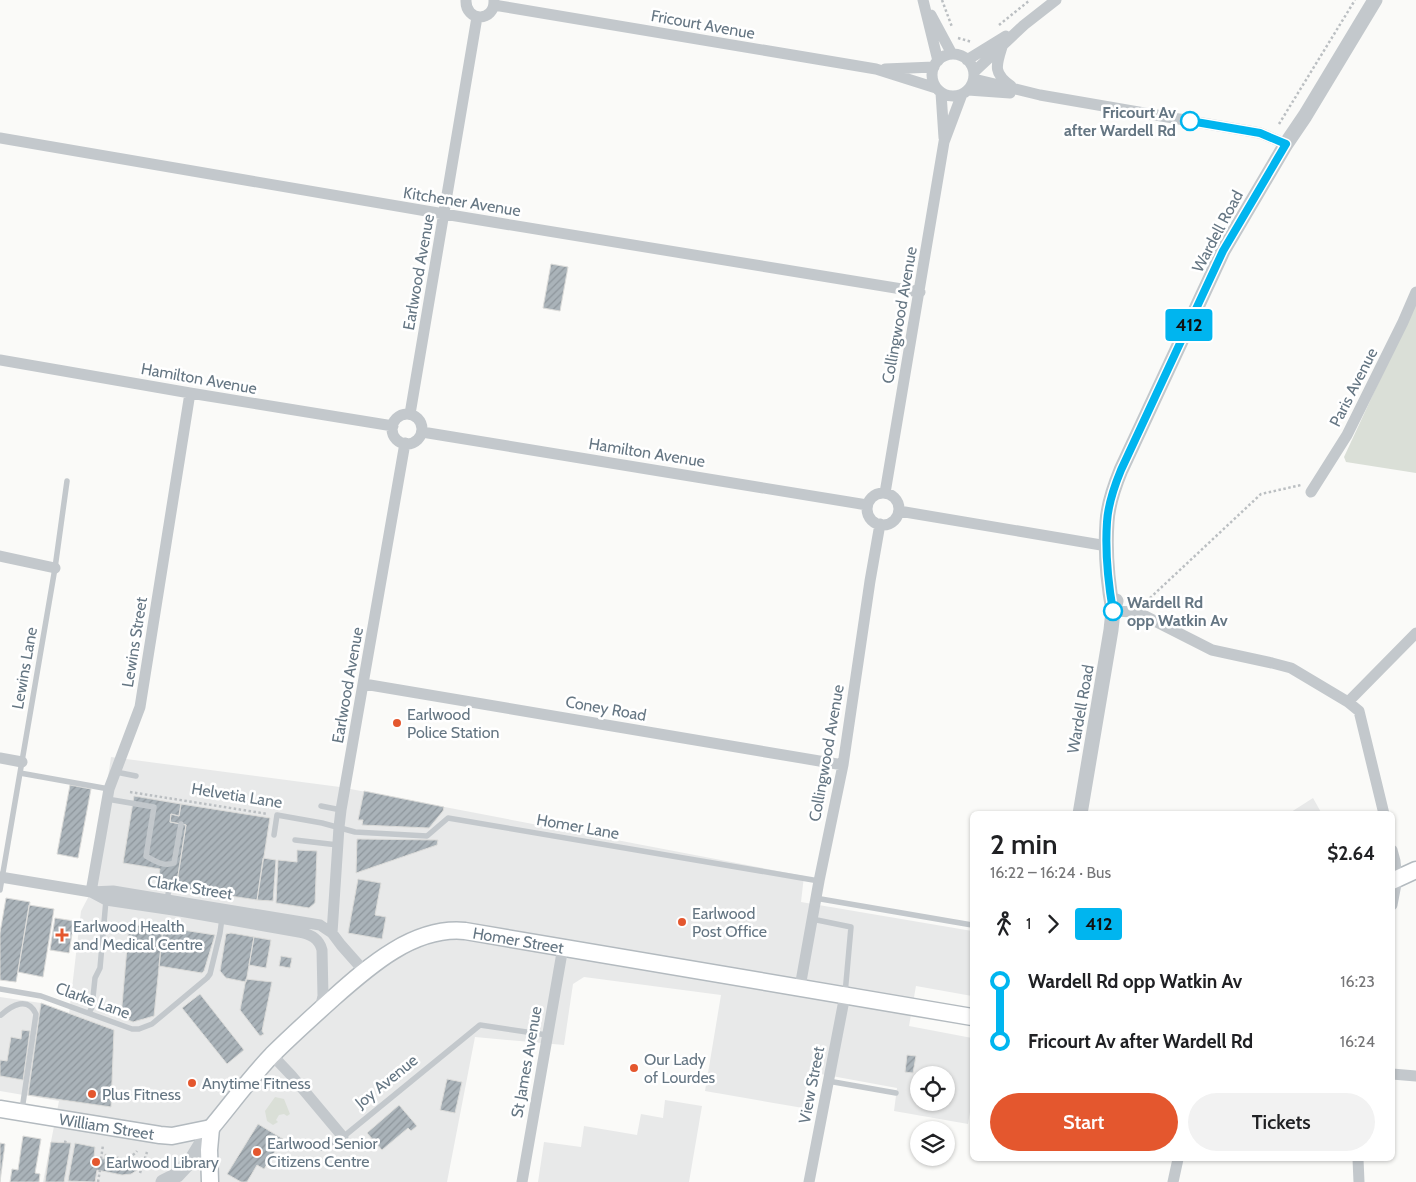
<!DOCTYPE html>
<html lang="en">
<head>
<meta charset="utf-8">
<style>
	:root { --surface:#fff; --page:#f2f2f2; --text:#202124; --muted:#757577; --accent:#e4572e }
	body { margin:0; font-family:Cabin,sans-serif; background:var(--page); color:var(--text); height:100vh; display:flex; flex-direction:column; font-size:19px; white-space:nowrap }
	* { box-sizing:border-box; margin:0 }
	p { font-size:16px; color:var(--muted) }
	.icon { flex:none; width:28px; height:28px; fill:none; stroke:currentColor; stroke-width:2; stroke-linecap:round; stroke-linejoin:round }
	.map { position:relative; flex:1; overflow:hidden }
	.drawer { position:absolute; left:970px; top:811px; width:425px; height:350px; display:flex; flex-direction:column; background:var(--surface); border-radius:8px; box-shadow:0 1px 4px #0004 }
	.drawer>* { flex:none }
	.badge { padding:0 10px; border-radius:4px; font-size:18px; line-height:32px }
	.fabs { position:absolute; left:910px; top:1066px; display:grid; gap:10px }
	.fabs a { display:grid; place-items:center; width:45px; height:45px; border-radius:50%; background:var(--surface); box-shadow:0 1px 4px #0004; font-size:25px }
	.map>.badge { position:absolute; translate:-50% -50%; box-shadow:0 0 0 2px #fff }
	.legs { display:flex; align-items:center; gap:8px; height:55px; padding:0 20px; font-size:16px }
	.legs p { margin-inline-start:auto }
	.head { display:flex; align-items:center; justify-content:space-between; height:85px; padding:0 20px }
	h1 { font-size:28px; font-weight:600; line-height:38px }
	.primary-button { display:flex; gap:10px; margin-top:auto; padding:10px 20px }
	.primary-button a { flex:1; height:58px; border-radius:30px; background:var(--accent); color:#fff; font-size:20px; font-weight:600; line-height:58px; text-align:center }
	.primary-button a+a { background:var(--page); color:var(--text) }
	ul { padding:0 20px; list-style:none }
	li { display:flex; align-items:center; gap:18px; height:60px; font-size:19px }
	li i { display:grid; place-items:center; width:8px; height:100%; margin:0 6px; background:currentColor }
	li i::after { content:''; width:12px; height:12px; margin:-6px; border:4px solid; border-radius:50%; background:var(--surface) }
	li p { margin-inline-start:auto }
	li:first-child i { background:linear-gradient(#0000 50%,currentColor 0) }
	li:last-child i { background:linear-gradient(currentColor 50%,#0000 0) }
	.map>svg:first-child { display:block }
	.built { fill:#e8e9e9; fill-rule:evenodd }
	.green { fill:#dadfd7 }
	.building { fill:url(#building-hatch); stroke:#dcdcda }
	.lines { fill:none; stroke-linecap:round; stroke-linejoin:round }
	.secondary-casing { stroke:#b3babf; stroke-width:19 }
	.path { stroke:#bbbfc2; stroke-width:2.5; stroke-dasharray:2.5 2.5; stroke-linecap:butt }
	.service { stroke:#c3c8cc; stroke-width:5.5 }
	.minor { stroke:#c3c8cc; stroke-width:11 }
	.tertiary { stroke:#c3c8cc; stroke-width:15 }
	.secondary { stroke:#fff; stroke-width:16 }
	.line-1-casing { stroke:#fff; stroke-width:11 }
	.line-1 { stroke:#00b5ef; stroke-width:8 }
	.stop-1-dot { fill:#fff; stroke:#00b5ef; stroke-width:2.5 }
	.poi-dot { fill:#e4572e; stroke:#fff; stroke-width:2 }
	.labels { text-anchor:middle; stroke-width:5; stroke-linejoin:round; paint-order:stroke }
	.street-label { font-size:16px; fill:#657683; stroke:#fff }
	.stop-label { font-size:16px; font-weight:bold; fill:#657683; stroke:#fff; text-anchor:end }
	.poi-label { font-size:16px; fill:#657683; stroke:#fff; text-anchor:start }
</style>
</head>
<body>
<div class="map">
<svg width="1416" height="1182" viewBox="0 0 1416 1182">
	<defs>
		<pattern id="building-hatch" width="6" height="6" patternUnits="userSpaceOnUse" patternTransform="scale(1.25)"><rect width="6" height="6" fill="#aab3b9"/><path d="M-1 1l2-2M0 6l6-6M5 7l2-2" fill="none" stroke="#8e969c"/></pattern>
	</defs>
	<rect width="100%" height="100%" fill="#fafaf8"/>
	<path class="built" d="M 111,757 L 340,787 L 804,876 L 801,902 L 972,931 L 972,996 L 916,986 L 909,1026 L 972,1038 L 972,1100 L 968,1124 L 894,1111 L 897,1088 L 810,1072 L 803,1108 L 705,1091 L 721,995 L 584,977 L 573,984 L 564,1045 L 475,1037 L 447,1182 L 43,1182 L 59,1101 L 0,1091 L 0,997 L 41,1003 L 69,1014 L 81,911 L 91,892 ZM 919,1075 L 946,1075 L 946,1102 L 919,1102 Z
		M 1313,798 L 1322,814 L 1288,814 Z
		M 665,1100 L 702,1106 L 689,1182 L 538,1182 L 544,1142 L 581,1147 L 584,1126 L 637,1135 L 641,1114 L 663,1118 Z"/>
	<path class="green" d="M 1416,302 L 1416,473 L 1346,462 L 1344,457 Z
		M 275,1097 L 284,1099 L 290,1114 L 287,1116 L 284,1114 L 279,1115 L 276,1120 L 278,1122 L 273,1125 L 267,1121 L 265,1111 Z"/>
	<path class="building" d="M 551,264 L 568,267 L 560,311 L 543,308 Z
		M 70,785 L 91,789 L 78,858 L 57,854 Z
		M 364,791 L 444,807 L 443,811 L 429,828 L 362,825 L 363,820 L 358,820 Z
		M 134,796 L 181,804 L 179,816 L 171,814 L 170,822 L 186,825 L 176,888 L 157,885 L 160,869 L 123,863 Z
		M 181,804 L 270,818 L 257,900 L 176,888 L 186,825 L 170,822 L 171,814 L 179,816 Z
		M 357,839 L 438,840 L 437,845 L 356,873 Z
		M 297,850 L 317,851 L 315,903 L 309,908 L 276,903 L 278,860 L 297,862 Z
		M 263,858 L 276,860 L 273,901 L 257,900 Z
		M 358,879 L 381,883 L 375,915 L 386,917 L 382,939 L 348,933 Z
		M 6,898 L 30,902 L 16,982 L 0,980 L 0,933 Z
		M 29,905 L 54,909 L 43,977 L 18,972 Z
		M 55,918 L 74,921 L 69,953 L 50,950 Z
		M 129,924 L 163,928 L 154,1016 L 133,1022 L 121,1017 Z
		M 163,927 L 215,935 L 204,971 L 202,973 L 159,966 Z
		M 231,933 L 254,937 L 246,982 L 226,978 L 220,971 L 226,934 Z
		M 254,937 L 271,940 L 266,968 L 249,965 Z
		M 281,956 L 292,958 L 290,968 L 279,966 Z
		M 246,979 L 272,982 L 262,1031 L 264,1034 L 260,1036 L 240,1010 Z
		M 200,994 L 244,1050 L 227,1064 L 182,1008 Z
		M 41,1003 L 114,1030 L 111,1107 L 28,1095 Z
		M 22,1030 L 30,1031 L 23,1080 L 0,1076 L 0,1060 L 7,1061 L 11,1037 L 21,1039 Z
		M 907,1055 L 916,1056 L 913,1073 L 905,1072 Z
		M 447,1079 L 462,1082 L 455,1113 L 440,1110 Z
		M 399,1105 L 417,1126 L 411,1131 L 408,1128 L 382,1150 L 367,1133 Z
		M 258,1124 L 283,1139 L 264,1169 L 257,1165 L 247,1182 L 241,1182 L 227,1174 Z
		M 23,1136 L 41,1139 L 35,1173 L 40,1174 L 39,1182 L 10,1182 L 12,1169 L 18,1170 Z
		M 51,1142 L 71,1143 L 64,1182 L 45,1182 Z
		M 0,1143 L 5,1144 L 0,1182 Z
		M 75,1143 L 95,1147 L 94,1157 L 104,1159 L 105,1154 L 119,1157 L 119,1161 L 121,1163 L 136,1160 L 140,1163 L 139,1169 L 131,1174 L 122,1175 L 97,1170 L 95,1182 L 68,1181 Z"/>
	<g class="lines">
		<g class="secondary-casing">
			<g id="secondary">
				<path d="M 1392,881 L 1416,870"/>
				<path id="s1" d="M 0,1109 L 160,1135 L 172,1136 L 211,1128"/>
				<path id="s2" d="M 211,1128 C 231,1104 250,1078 272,1055 C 291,1036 311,1018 331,1000 C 367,968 413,926 465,931 L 972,1017"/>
				<path d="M 210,1182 L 209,1150 L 211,1128"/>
			</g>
		</g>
		<path class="path" d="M 942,0 L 952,27
			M 999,25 L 1030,0
			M 958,38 L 972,42
			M 1279,124 L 1355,0
			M 1150,598 L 1261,494 L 1301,485
			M 130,792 L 268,814
			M 65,1143 L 66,1139
			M 101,1159 L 103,1145
			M 126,1162 C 127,1156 134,1156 137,1151
			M 140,1173 L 147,1152
			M 98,1182 L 100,1170"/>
		<path class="service" d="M 116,772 L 136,776
			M 20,773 L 109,789
			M 107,799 L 154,807 L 146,856 C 155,861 164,867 174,863 L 181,824
			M 321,806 L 341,810
			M 274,835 L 277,815 L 322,823 L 355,832 L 427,836 L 448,818 L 819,881
			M 295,840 L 338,845
			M 0,890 L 55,568 L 67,481
			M 815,898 L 972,925
			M 167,902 L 169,887
			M 812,919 L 851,927 L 845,994
			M 0,989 L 41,996 L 132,1029 L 139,1029 L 152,1024 L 207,978 L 210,974 L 220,933 L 222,918
			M 89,1013 L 92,1007 L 95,978 L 100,968 L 106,900
			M 1,1015 C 12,1005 28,996 36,1014 L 22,1110
			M 828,1081 L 896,1093
			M 321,1148 L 343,1137 L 480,1025 L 547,1035"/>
		<path class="minor" d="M 466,0 C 465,22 495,23 494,0
			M 923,0 L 938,61
			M 494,5 L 876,69 L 936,88
			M 931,15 L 952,54
			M 1002,47 C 996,66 993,73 1011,86
			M932 75a21 21 0 1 1 42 0a21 21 0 1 1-42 0Z
			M 967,60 L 1006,36
			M 885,69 L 934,67
			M 974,72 L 1024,25 L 1056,0
			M 974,79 L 1040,95 L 1260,133 L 1286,144
			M 968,90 L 1010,93
			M 941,93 L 944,138
			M 0,138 L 444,214 L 920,292
			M 0,360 L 190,393 L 393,426
			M 410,414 L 477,17
			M392 429a15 15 0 1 1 30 0a15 15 0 1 1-30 0Z
			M 422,432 L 867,505
			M 1311,492 L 1347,435 L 1403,322 L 1416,292
			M 885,493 L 944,142 L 962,94
			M867 509a16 16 0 1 1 32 0a16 16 0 1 1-32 0Z
			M 899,511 L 1107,546
			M 0,556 L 55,568
			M 1113,611 L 1135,612 L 1145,616 L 1212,650 L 1272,663 L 1291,668 L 1348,702 L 1359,711 L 1384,814
			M 364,684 L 843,765
			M 1348,702 L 1416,633
			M 0,758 L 22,762
			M 1392,850 L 1395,861 L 1397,879 L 1392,905
			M 0,877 L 91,892 L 113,891 L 320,925 L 332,933 L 341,945 L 364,971
			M 91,892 L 109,789 L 140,707 L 190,393
			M 91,892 L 106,900 L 180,911 L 299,932 C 310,934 319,938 322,950 L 323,996 L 320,1009
			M 332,933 L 339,827 L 341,810 L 405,443
			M 800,987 L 819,881 L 843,765 L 870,581 L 880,524
			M 272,1055 L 291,1075 L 343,1137
			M 1392,1074 L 1416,1076
			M 1358,1159 L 1359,1182
			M 522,1182 L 563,947
			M 809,1182 L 845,995
			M 1173,1182 L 1178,1159"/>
		<path class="tertiary" d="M 1113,611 C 1108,584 1105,550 1107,522 C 1108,504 1114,487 1121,470 L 1223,251 L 1286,144 L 1305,116 L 1375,0
			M 1080,814 L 1111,630 L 1113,611 L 1116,601
			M 163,1182 L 177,1175 L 192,1159 L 211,1128"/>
		<use href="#secondary" class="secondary"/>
	</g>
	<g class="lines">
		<g class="line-1-casing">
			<path id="line-1" d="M 1113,611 C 1108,582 1105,551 1107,522 C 1108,504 1114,487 1121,470 L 1223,251 L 1286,144 L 1260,133 L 1190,121"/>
		</g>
		<use href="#line-1" class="line-1"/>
	</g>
	<g class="stop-1-dot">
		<circle cx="1190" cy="121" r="9"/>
		<circle cx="1113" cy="611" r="9"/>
	</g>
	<g class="poi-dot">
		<circle cx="397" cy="723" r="5"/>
		<circle cx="682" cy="922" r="5"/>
		<path d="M59.5 927.5h5v5h5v5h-5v5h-5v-5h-5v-5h5z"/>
		<circle cx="634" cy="1068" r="5"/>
		<circle cx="192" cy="1083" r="5"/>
		<circle cx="92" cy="1094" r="5"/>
		<circle cx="257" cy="1152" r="5"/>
		<circle cx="96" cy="1162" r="5"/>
	</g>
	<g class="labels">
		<g class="street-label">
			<text transform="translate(703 24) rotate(10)" y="6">Fricourt Avenue</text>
			<text transform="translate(462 201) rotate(9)" y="6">Kitchener Avenue</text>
			<text transform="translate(1217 231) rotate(-62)" y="6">Wardell Road</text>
			<text transform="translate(418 272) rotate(-80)" y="6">Earlwood Avenue</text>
			<text transform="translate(899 315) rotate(-80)" y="6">Collingwood Avenue</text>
			<text transform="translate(199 378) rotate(10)" y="6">Hamilton Avenue</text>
			<text transform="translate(1353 387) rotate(-63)" y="6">Paris Avenue</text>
			<text transform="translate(647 452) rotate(9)" y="6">Hamilton Avenue</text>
			<text transform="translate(134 642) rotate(-81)" y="6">Lewins Street</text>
			<text transform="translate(24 668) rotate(-80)" y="6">Lewins Lane</text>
			<text transform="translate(347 685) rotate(-80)" y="6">Earlwood Avenue</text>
			<text transform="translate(606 708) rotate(10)" y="6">Coney Road</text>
			<text transform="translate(1080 709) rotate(-80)" y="6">Wardell Road</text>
			<text transform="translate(826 753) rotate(-80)" y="6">Collingwood Avenue</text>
			<text transform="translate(237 795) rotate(9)" y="6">Helvetia Lane</text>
			<text transform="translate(578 826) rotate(10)" y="6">Homer Lane</text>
			<text transform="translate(190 887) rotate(9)" y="6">Clarke Street</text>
			<text dy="6" stroke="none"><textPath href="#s2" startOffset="385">Homer Street</textPath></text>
			<text transform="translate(93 1000) rotate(20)" y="6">Clarke Lane</text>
			<text transform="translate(526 1062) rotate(-80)" y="6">St James Avenue</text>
			<text transform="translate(386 1081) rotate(-39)" y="6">Joy Avenue</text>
			<text transform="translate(811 1085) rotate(-79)" y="6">View Street</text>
			<text dy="6" stroke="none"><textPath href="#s1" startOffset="108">William Street</textPath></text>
		</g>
		<g class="stop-label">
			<text x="1176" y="118">Fricourt Av<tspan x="1176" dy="18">after Wardell Rd</tspan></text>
			<text x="1127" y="608" text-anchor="start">Wardell Rd<tspan x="1127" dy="18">opp Watkin Av</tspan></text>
		</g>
		<g class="poi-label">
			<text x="407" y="720">Earlwood<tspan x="407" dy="18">Police Station</tspan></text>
			<text x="692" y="919">Earlwood<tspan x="692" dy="18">Post Office</tspan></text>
			<text x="73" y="932">Earlwood Health<tspan x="73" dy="18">and Medical Centre</tspan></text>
			<text x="644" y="1065">Our Lady<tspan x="644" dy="18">of Lourdes</tspan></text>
			<text x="202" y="1089">Anytime Fitness</text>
			<text x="102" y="1100">Plus Fitness</text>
			<text x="267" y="1149">Earlwood Senior<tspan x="267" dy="18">Citizens Centre</tspan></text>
			<text x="106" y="1168">Earlwood Library</text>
		</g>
	</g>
</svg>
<div class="fabs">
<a><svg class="icon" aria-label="locate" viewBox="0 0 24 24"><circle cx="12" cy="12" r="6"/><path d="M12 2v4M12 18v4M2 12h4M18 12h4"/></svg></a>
<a><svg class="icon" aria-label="layers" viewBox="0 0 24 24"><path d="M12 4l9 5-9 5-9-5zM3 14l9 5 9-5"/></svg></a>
</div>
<b class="badge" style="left:1189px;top:325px;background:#00b5ef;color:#111">412</b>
<section class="drawer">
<div class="head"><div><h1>2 min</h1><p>16:22 – 16:24 · Bus</p></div><b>$2.64</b></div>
<div class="legs"><svg class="icon" aria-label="walk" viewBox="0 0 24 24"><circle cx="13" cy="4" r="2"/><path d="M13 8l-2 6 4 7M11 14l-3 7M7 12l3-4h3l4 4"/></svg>1<svg class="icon" aria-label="forward" viewBox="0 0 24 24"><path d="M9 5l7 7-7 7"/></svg><b class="badge" style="background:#00b5ef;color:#111">412</b></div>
<ul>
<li><i style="color:#00b5ef"></i><b>Wardell Rd opp Watkin Av</b><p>16:23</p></li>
<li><i style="color:#00b5ef"></i><b>Fricourt Av after Wardell Rd</b><p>16:24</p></li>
</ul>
<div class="primary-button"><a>Start</a><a>Tickets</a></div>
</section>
</div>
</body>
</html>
